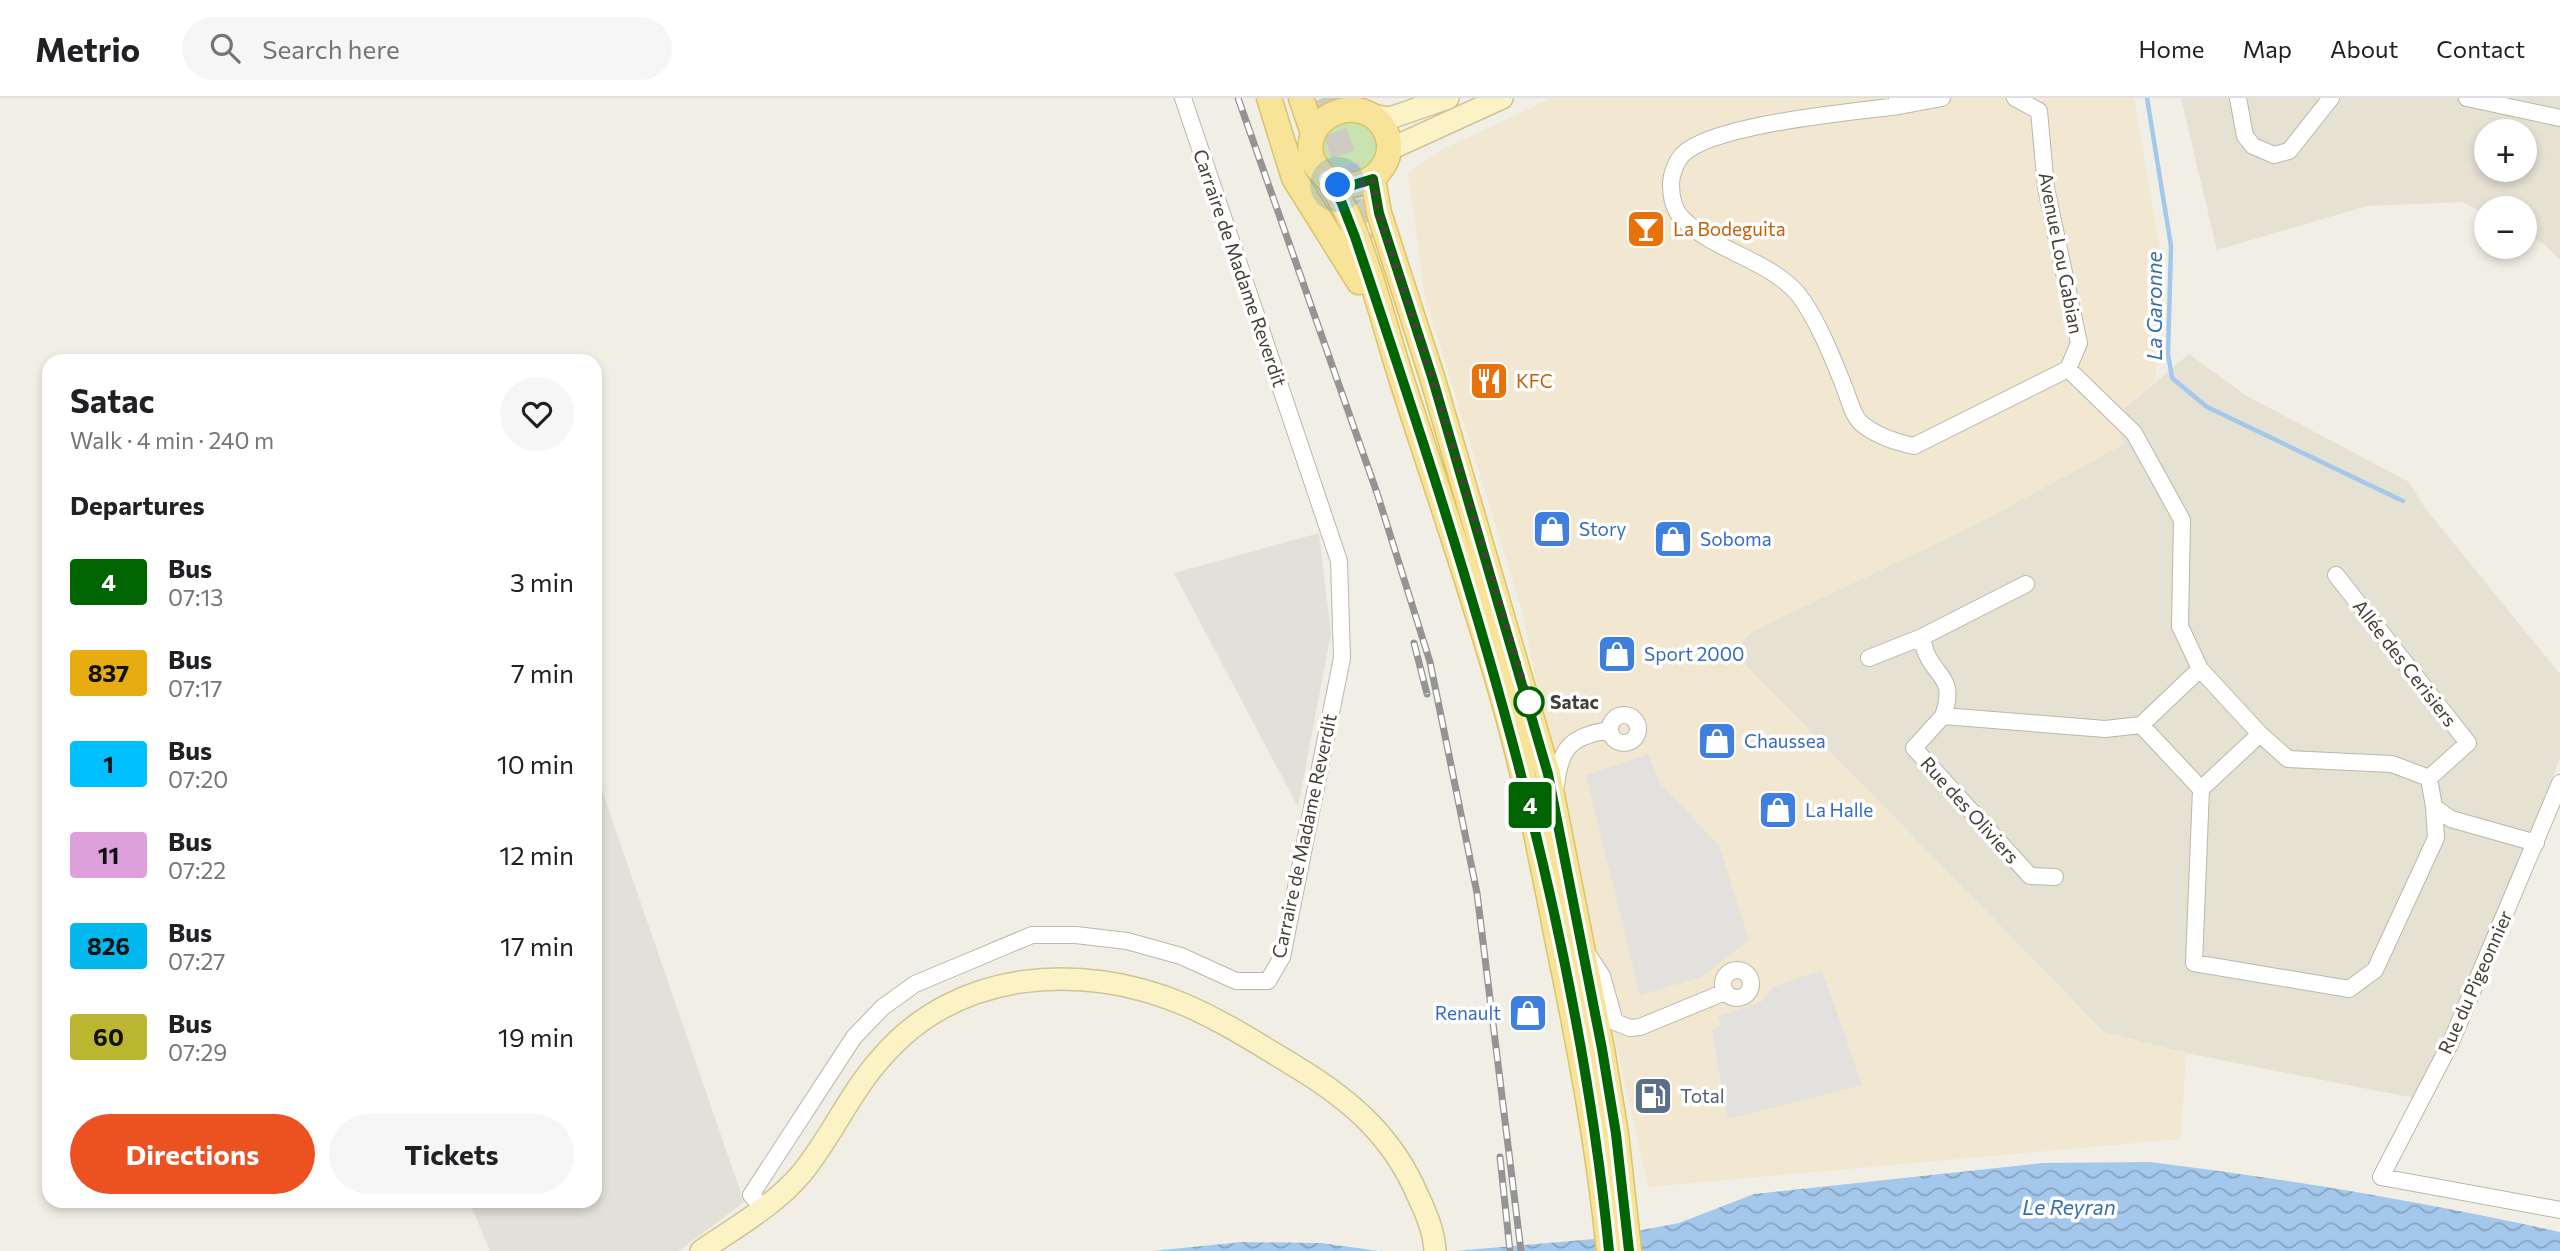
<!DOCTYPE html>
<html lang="en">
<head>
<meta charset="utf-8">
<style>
	:root { --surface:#fff; --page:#f6f6f6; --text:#202124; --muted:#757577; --line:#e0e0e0; --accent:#ec5121 }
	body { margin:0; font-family:Commissioner,sans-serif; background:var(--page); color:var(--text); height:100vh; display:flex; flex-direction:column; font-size:26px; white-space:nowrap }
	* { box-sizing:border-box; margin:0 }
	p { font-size:23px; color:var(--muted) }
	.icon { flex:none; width:38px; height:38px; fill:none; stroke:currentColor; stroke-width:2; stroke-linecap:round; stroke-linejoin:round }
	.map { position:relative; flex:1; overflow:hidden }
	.details { position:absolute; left:42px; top:256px; width:560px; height:854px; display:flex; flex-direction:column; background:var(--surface); border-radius:21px; box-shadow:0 4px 10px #0003 }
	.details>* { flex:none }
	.badge { padding:0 14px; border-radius:5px; font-size:24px; line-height:46px }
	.buttons { position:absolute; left:2474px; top:21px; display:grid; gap:14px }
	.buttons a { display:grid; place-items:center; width:63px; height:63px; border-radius:50%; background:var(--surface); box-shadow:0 4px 10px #0003; font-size:35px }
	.you { position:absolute; width:35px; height:35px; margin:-18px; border:5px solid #fff; border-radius:50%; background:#1a73e8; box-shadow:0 0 0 10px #1a73e833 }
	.map>.badge { position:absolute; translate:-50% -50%; box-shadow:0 0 0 4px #fff }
	h2 { padding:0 28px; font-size:26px; line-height:63px }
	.round { display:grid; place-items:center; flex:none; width:74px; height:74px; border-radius:37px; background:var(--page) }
	.summary { display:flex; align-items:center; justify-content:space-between; height:119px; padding:0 28px }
	h1 { font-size:33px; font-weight:700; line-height:52px }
	.button { display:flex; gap:14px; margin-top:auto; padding:14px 28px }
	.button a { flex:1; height:80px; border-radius:42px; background:var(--accent); color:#fff; font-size:28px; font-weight:700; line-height:80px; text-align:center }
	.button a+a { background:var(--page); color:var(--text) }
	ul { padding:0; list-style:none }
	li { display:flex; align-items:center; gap:21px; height:91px; padding:0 28px }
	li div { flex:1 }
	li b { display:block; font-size:26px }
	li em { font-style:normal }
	li .badge { min-width:77px; font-weight:700; text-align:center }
	header { display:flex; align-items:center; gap:42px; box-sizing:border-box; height:98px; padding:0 35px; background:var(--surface); border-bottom:2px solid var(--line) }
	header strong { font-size:33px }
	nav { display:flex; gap:38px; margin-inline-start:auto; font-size:24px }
	.search { width:490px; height:63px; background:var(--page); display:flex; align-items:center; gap:18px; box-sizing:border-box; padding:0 24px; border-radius:38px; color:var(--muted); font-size:26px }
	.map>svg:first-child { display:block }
	.residential { fill:#e5e1d3; fill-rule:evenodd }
	.commercial { fill:#f2e7d1 }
	.industrial { fill:#e3e0da }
	.grass { fill:#c8e3b0 }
	.parking { fill:#e2e1dd }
	.water { fill:url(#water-waves) }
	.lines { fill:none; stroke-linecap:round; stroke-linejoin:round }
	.stream { stroke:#a4c8eb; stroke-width:4.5 }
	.primary-tunnel { stroke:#ceccc2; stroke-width:24; stroke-dasharray:24 12; stroke-linecap:butt }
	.minor-casing { stroke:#bcb7a8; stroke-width:18 }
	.secondary-casing { stroke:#cec497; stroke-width:24 }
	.primary-casing { stroke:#dbc369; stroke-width:27 }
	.minor { stroke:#fff; stroke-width:16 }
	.secondary { stroke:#fbf2c5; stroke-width:21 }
	.primary { stroke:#f7e498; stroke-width:24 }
	.rail-casing { stroke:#949494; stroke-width:7 }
	.rail { stroke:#fff; stroke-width:4.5; stroke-dasharray:13; stroke-linecap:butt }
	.line-casing { stroke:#fff; stroke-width:16 }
	.line { stroke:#006400; stroke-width:10 }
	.walk { stroke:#433f35; stroke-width:7; stroke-dasharray:0 12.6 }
	.stop-dot { fill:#fff; stroke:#006400; stroke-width:3.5 }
	.labels { text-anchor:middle; stroke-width:7; stroke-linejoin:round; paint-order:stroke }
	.food-label { font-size:19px; fill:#c56008; stroke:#fff; text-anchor:start }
	.street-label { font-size:19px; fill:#433f35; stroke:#fff }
	.shop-label { font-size:19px; fill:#366cbe; stroke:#fff; text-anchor:start }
	.stop-label { font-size:19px; font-weight:bold; fill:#433f35; stroke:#fff; text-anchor:start }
	.service-label { font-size:19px; fill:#4e5e75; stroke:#fff; text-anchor:start }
	.water-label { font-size:21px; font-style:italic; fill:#366ea7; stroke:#fff }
</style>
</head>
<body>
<header>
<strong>Metrio</strong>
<div class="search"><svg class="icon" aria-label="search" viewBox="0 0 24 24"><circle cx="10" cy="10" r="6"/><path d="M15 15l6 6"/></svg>Search here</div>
<nav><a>Home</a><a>Map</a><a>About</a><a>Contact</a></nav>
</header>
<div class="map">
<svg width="2560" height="1153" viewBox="0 0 2560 1153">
	<defs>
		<pattern id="water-waves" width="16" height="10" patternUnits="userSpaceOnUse" patternTransform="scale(1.75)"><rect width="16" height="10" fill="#a4c8eb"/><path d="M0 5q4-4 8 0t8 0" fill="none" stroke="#87a4bf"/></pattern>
	</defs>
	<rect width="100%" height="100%" fill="#f1efe5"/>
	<path class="residential" d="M 2181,0 L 2560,0 L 2560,162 L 2543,145 L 2525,136 L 2525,110 L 2487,110 L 2487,117 L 2463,104 L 2367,108 L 2217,152 ZM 2487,33 L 2525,33 L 2525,72 L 2487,72 Z
		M 2189,256 L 2245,297 L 2409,384 L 2425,410 L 2560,576 L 2560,661 L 2446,936 L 2414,1000 L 2186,955 L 2104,934 L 1732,553 L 1751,534 L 1981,424 L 2124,346 L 2113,320 Z"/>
	<path class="commercial" d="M 1552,0 L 2134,0 L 2160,152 L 2156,282 L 2113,320 L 2124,346 L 1981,424 L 1751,534 L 1732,553 L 2104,934 L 2186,955 L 2181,1041 L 1648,1089 L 1546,633 L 1522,513 L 1425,199 L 1408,74 L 1445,50 Z"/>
	<path class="industrial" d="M 1319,435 L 1331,535 L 1298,709 L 1174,475 Z
		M 595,672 L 744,1104 L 679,1153 L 490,1153 L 469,1103 L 595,1102 Z"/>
	<path class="grass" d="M 1343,20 L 1368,26 L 1380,46 L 1369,74 L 1334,75 L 1321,59 L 1322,39 Z"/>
	<path class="parking" d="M 1648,656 L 1660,685 L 1719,748 L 1749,842 L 1701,879 L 1640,897 L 1586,677 Z
		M 1822,872 L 1862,987 L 1727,1021 L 1712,932 L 1721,928 L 1718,918 L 1760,905 L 1773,889 Z"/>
	<path class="water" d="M 2150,1064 C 2288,1081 2425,1104 2560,1134 L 2560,1153 L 1455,1153 L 1594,1141 L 1679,1125 L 1754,1096 L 2043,1065 Z
		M 1242,1144 L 1321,1145 L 1379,1153 L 1152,1153 Z"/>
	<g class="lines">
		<path class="stream" d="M 2147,0 L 2171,148 L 2168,256 L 2172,280 L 2207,309 L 2403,403"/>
		<path class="primary-tunnel" d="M 1323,0 L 1373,140"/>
		<g class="minor-casing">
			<path id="minor" d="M 1897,0 L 1899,8 C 1853,14 1712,26 1682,57 C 1676,64 1671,77 1671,86 C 1671,99 1673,111 1682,120 C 1713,153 1768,161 1798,196 C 1817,220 1834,263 1845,291 C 1849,301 1853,318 1861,325 C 1876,338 1895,344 1914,348 L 2068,271 L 2079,245 L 2046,90 L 2039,13 L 2015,0
				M 2238,0 L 2245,38 L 2253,48 L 2274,57 L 2289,53 L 2331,0
				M 2467,0 L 2560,20
				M 1899,8 L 1942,0
				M 2068,271 L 2134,335 L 2182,422 L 2180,528 L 2200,571 L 2260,636 L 2201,691 L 2141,627 L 2200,571
				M 2336,477 L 2468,645 L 2429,680
				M 1869,560 L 1922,539
				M1610 631a14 14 0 1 1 28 0a14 14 0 1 1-28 0Z
				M 1943,618 C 1959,573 1928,581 1922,539 L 2026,486
				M 2260,636 L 2288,661 L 2392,666 L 2429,680 L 2434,709 L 2451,721 L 2536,745
				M 2560,685 L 2451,944 L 2381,1079 L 2560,1112
				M 1556,688 C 1560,649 1571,638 1610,632
				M 2201,691 L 2194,865 L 2349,891 L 2375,872 L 2436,740 L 2434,709
				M 2055,779 L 2030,778 L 1914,650 L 1943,618 L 2105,631 L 2141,627
				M 1589,858 L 1602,878 L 1615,924 L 1630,930 L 1640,929 L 1725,894
				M1723 886a14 14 0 1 1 28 0a14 14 0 1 1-28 0Z
				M 764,1110 L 751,1097 L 854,939 L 883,909 L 915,886 L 1032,837 L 1076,837 L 1127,843 L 1181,858 L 1236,883 L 1268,883 L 1282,859 L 1342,560 L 1339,463 L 1183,0"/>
		</g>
		<g class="secondary-casing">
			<path id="secondary" d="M 1371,17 L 1390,20 L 1448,0
				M 1388,52 L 1502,0
				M 701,1153 C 734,1130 774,1108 801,1076 C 831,1040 850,994 882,959 C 957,872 1080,863 1183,906 C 1223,923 1260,947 1298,970 C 1352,1003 1393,1039 1418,1098 C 1426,1115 1434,1133 1435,1153"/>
		</g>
		<g class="primary-casing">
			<path id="primary" d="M 1269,0 L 1294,80 L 1359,184
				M 1301,0 L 1313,35
				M 1327,81 C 1375,105 1413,46 1371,17 C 1342,0 1302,26 1312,60 C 1315,70 1322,74 1328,82 C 1336,92 1342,106 1348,117 C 1371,171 1385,230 1403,286 C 1437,392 1474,497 1504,604 C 1527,685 1543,768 1559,850 C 1580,951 1599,1051 1609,1153
				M 1373,81 L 1379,115 L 1433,282 L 1548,676 L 1602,951 L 1616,1036 L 1629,1153"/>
		</g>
		<use href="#minor" class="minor"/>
		<use href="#secondary" class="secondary"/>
		<use href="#primary" class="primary"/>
		<g class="rail-casing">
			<path id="rail" d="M 1238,0 L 1377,395 L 1430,564 L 1477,795 L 1521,1153
				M 1414,545 L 1427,596
				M 1500,1059 L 1510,1153"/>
		</g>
		<use href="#rail" class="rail"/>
	</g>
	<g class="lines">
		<g class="line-casing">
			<path id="line" d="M 1609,1153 C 1575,804 1466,469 1355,139 L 1341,103 L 1327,81 L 1350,88 L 1373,81 L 1379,115 L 1433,282 L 1548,676 L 1602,951 L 1616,1036 L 1629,1153"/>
		</g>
		<use href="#line" class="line"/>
		<path class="walk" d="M 1338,87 L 1362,86 L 1373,81 L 1379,115 L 1433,282 L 1529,604"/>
	</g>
	<defs>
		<g id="bar-square" transform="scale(2.0125)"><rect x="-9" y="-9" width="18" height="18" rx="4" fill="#e8710a" stroke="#fff"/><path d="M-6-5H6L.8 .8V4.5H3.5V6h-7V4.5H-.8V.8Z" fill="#fff"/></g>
		<g id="restaurant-square" transform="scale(2.0125)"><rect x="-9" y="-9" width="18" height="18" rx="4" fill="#e8710a" stroke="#fff"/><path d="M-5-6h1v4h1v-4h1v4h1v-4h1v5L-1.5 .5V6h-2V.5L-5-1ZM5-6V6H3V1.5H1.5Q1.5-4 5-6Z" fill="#fff"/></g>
		<g id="shop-square" transform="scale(2.0125)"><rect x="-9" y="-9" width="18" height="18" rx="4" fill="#3f7fe0" stroke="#fff"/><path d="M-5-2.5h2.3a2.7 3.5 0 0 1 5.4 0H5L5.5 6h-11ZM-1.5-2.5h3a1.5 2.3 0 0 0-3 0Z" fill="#fff"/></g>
		<g id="fuel-square" transform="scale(2.0125)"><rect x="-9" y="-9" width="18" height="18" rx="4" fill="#5c6f8a" stroke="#fff"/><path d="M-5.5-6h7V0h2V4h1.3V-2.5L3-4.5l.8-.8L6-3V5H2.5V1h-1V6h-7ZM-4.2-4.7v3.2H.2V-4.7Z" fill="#fff"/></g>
	</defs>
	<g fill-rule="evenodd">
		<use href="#bar-square" x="1646" y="131"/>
		<use href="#restaurant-square" x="1489" y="283"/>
		<use href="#shop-square" x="1552" y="431"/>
		<use href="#shop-square" x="1673" y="441"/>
		<use href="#shop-square" x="1617" y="556"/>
		<use href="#shop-square" x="1717" y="643"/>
		<use href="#shop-square" x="1778" y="712"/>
		<use href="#shop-square" x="1528" y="915"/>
		<use href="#fuel-square" x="1653" y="998"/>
	</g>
	<circle class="stop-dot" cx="1529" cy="604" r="14"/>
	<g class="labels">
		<g class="food-label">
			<text x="1673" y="138">La Bodeguita</text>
			<text x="1516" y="290">KFC</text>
		</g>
		<g class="street-label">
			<text transform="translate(2061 155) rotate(79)" y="7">Avenue Lou Gabian</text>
			<text transform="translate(1240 170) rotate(71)" y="7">Carraire de Madame Reverdit</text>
			<text transform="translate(2405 565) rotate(52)" y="7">Allée des Cerisiers</text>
			<text transform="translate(1970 712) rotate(48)" y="7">Rue des Oliviers</text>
			<text transform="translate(1304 738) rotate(-78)" y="7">Carraire de Madame Reverdit</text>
			<text transform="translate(2475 884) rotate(-66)" y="7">Rue du Pigeonnier</text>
		</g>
		<g class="shop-label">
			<text x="1579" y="438">Story</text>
			<text x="1700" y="448">Soboma</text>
			<text x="1644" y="563">Sport 2000</text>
			<text x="1744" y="650">Chaussea</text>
			<text x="1805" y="719">La Halle</text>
			<text x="1501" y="922" text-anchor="end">Renault</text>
		</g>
		<g class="stop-label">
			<text x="1550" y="611">Satac</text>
		</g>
		<g class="service-label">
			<text x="1680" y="1005">Total</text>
		</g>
		<g class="water-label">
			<text transform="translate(2155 208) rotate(-90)" y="7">La Garonne</text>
			<text x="2069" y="1117">Le Reyran</text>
		</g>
	</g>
</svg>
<div class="buttons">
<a>+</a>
<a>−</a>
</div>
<div class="you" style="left:1338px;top:87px"></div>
<b class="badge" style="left:1530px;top:707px;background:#006400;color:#fff">4</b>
<section class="details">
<div class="summary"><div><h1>Satac</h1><p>Walk · 4 min · 240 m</p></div><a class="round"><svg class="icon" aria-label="heart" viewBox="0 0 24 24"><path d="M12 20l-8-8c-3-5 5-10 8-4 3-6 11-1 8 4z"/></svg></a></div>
<h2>Departures</h2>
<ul>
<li><span class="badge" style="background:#006400;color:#fff">4</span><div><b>Bus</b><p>07:13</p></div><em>3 min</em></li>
<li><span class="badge" style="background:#e6ac10;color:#111">837</span><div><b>Bus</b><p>07:17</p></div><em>7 min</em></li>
<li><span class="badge" style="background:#00bfff;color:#111">1</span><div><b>Bus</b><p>07:20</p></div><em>10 min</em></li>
<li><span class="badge" style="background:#dda0dd;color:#111">11</span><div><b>Bus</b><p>07:22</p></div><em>12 min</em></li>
<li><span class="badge" style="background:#00b7ee;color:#111">826</span><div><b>Bus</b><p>07:27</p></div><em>17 min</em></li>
<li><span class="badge" style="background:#bab62f;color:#111">60</span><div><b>Bus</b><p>07:29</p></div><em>19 min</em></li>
</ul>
<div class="button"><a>Directions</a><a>Tickets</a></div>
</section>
</div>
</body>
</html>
